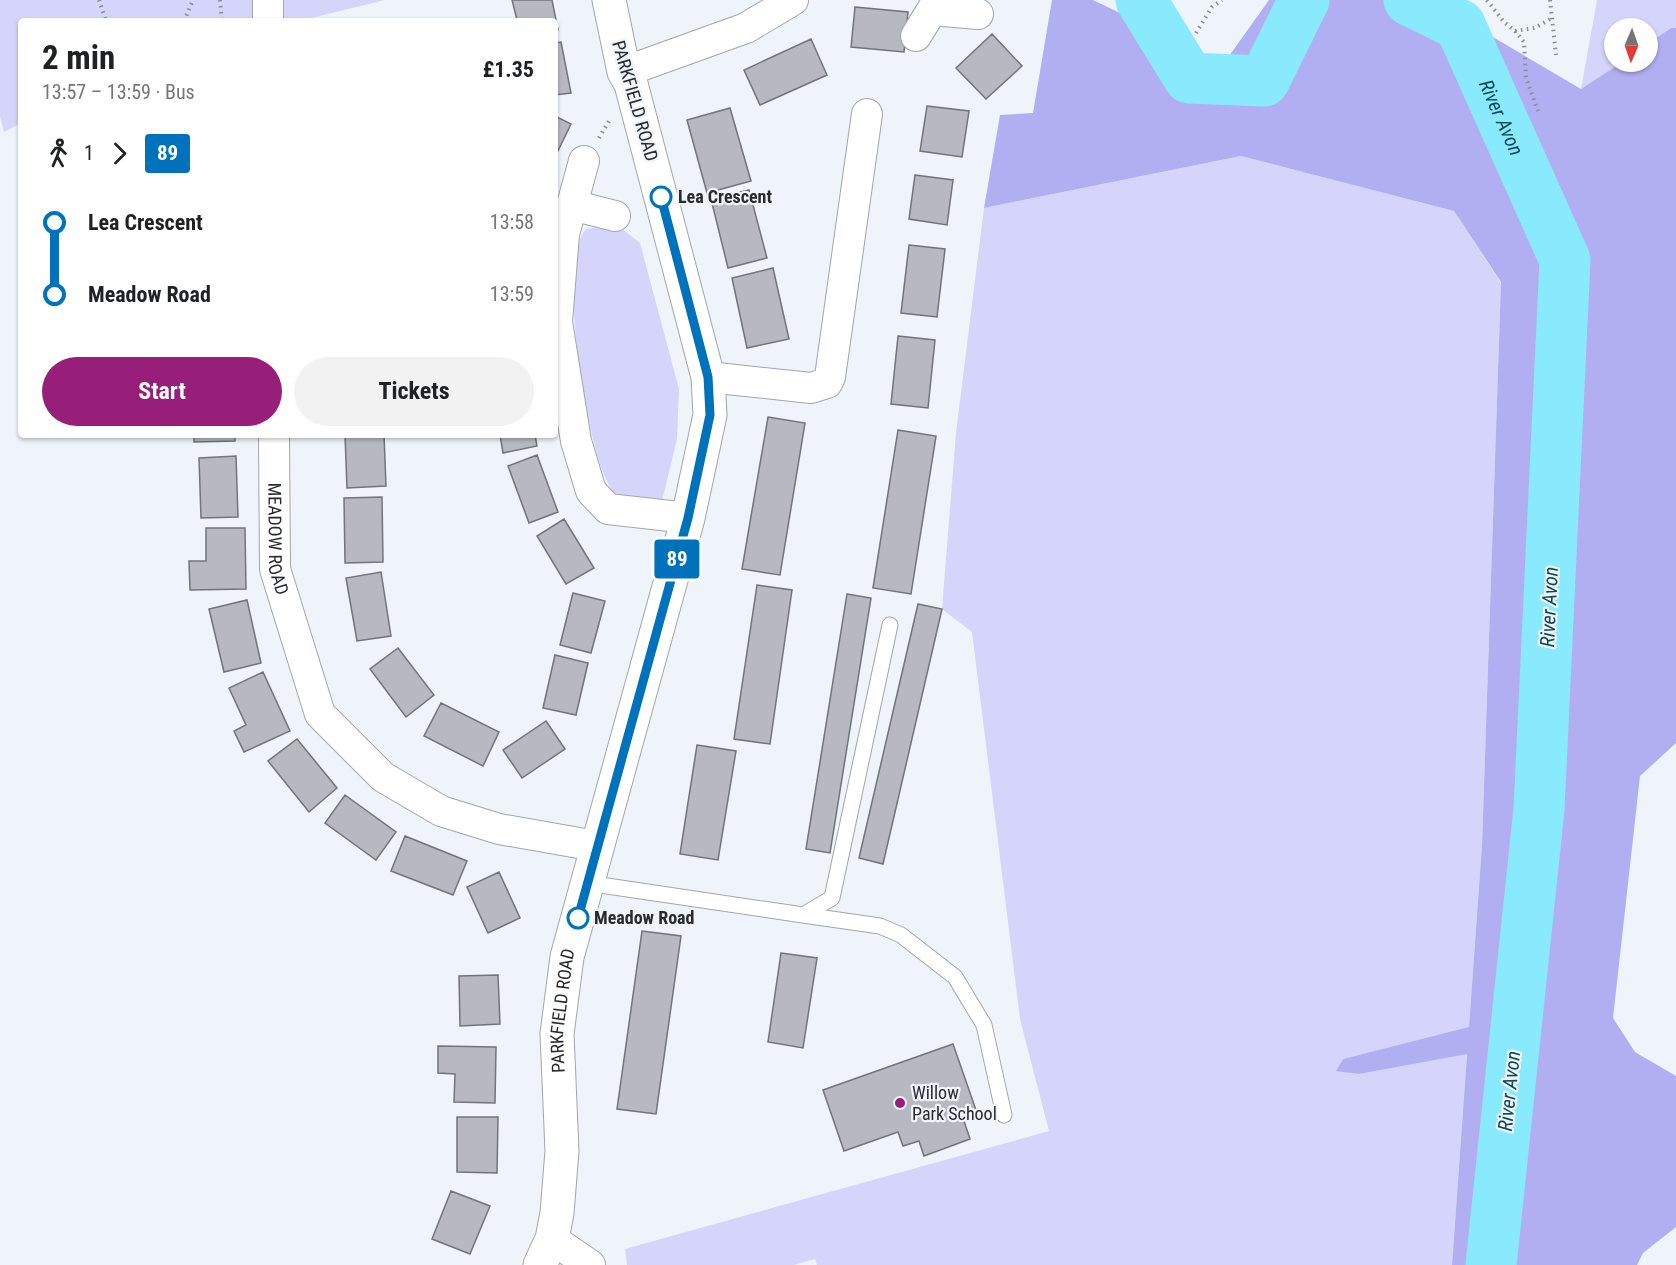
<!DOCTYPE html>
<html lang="en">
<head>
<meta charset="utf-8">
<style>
	:root { --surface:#fff; --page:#f2f2f2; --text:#202124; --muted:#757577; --accent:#971e79 }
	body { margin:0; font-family:"Roboto Condensed",sans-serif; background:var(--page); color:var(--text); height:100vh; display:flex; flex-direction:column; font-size:22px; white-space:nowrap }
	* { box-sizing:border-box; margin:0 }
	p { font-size:20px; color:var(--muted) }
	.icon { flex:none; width:33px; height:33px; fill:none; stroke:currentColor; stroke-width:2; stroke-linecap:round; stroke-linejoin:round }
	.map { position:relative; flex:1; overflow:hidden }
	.drawer { position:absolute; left:18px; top:18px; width:540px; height:420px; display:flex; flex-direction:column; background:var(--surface); border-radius:6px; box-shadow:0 2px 4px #0004 }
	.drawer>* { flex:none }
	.badge { padding:0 12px; border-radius:4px; font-size:21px; line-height:39px }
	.needle { width:39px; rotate:182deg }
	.controls { position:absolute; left:1604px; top:18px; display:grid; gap:12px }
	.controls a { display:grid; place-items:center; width:54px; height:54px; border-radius:50%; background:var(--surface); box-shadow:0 2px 4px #0004; font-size:30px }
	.map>.badge { position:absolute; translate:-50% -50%; box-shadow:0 0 0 3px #fff }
	.legs { display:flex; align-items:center; gap:9px; height:66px; padding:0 24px; font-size:20px }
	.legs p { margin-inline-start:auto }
	.overview { display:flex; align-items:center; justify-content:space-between; height:102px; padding:0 24px }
	h1 { font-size:33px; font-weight:700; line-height:45px }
	.action { display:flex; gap:12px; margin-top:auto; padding:12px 24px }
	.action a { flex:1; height:69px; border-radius:36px; background:var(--accent); color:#fff; font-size:24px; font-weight:700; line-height:69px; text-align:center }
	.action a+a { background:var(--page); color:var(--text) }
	ul { padding:0 24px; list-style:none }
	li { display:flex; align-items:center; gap:21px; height:72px; font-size:22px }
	li i { display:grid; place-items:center; width:9px; height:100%; margin:0 8px; background:currentColor }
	li i::after { content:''; width:15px; height:15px; margin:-8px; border:4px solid; border-radius:50%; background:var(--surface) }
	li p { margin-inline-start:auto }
	li:first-child i { background:linear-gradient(#0000 50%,currentColor 0) }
	li:last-child i { background:linear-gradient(currentColor 50%,#0000 0) }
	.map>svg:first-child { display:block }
	.green { fill:#d5d5fb }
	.forest { fill:#b1aff2 }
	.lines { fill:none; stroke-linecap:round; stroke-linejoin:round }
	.river { stroke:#88eafc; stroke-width:51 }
	.building { fill:#b6b9c0; stroke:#71747a; stroke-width:1.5 }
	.lane-casing { stroke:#a0a6ac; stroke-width:17 }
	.street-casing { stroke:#a0a6ac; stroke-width:32 }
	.secondary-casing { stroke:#a0a6ac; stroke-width:35 }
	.path { stroke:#8a8e92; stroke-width:4; stroke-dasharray:1.5 4.5; stroke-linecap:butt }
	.lane { stroke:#fff; stroke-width:15 }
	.street { stroke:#fff; stroke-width:30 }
	.secondary { stroke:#fff; stroke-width:33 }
	.line-1-casing { stroke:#fff; stroke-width:14 }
	.line-1 { stroke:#0072bc; stroke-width:9 }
	.stop-1-dot { fill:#fff; stroke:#0072bc; stroke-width:3 }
	.poi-dot { fill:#971e79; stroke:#eef4fa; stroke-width:2 }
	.labels { text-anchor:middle; stroke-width:4.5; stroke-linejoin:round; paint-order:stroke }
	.street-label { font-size:18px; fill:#282a2c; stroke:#eef4fa }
	.stop-label { font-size:18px; font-weight:bold; fill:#282a2c; stroke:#eef4fa; text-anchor:start }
	.poi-label { font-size:18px; fill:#282a2c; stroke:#eef4fa; text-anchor:start }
	.water-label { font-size:20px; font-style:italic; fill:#0c4952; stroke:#eef4fa }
</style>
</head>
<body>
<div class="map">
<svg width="1676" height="1265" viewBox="0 0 1676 1265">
	<rect width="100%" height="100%" fill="#eef4fa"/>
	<path class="green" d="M 0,0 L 385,0 L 299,21 L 21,21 L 21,123 L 4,132 L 0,116 Z
		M 1597,0 L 1676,0 L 1676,28 L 1671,28 L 1647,44 L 1647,28 L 1614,28 L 1614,62 L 1622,62 L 1581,89 Z
		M 1241,156 L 1454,211 L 1501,283 L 1482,845 L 1469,1028 L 1343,1059 L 1337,1070 L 1359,1074 L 1467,1053 L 1452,1265 L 817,1265 L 815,1259 L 794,1265 L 627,1265 L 625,1249 L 1049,1131 L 1020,1019 L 972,632 L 942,609 L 956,433 L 984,208 Z
		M 601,227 L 621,228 L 640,243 L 679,389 L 677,439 L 662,501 L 613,493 C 609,484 603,474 600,464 C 586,420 556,263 586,229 Z"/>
	<path class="forest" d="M 1052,0 L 1093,0 L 1224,63 L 1269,0 L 1430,0 L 1581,89 L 1622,62 L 1647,62 L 1647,44 L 1671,28 L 1676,28 L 1676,743 L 1640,776 L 1613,1018 L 1635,1052 L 1676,1076 L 1676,1227 L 1643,1253 L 1637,1265 L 1452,1265 L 1467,1054 L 1359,1074 L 1336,1071 L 1343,1059 L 1469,1027 L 1482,845 L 1501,282 L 1454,211 L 1241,156 L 984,208 L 1000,115 L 1033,113 Z"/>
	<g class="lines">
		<g class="river">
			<path d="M 1141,0 L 1189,78 L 1264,81 L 1304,0"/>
			<path id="s1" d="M 1409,0 L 1460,25 L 1565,260 L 1539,809 L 1491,1265"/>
		</g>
	</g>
	<path class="building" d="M 512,0 L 552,0 L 558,30 L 555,31 L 555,21 L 510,21 L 517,20 Z
		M 855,7 L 908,12 L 904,52 L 851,47 Z
		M 992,34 L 1022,66 L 986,99 L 956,68 Z
		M 811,39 L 827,75 L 760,105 L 744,70 Z
		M 561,42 L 571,93 L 555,95 L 555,43 Z
		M 927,106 L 969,111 L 962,157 L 920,151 Z
		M 730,108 L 751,181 L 707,193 L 687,120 Z
		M 555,116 L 571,124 L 555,157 Z
		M 915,175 L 953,180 L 947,225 L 909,219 Z
		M 749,190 L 767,258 L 728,268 L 711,199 Z
		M 909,245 L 945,249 L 937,317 L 901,313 Z
		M 773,268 L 789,339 L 747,348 L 732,278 Z
		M 898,336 L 935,340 L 928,408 L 891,404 Z
		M 768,417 L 805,423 L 780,575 L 742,569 Z
		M 898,430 L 936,436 L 911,594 L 873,588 Z
		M 194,435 L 235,435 L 235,441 L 194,442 Z
		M 345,435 L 384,435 L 386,486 L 347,488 Z
		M 500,435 L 535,435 L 537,446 L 503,453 Z
		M 537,455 L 558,512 L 529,523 L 508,466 Z
		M 236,456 L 238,517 L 201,518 L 199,458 Z
		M 382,497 L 383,562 L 345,563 L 344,498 Z
		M 564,519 L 594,568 L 566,584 L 537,536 Z
		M 206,528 L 245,528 L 246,589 L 190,590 L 189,561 L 206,561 Z
		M 381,572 L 391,636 L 357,641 L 346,578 Z
		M 757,585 L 792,590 L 770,744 L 734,739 Z
		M 573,593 L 605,601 L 591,653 L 560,645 Z
		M 847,594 L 871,598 L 830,853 L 806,849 Z
		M 247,600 L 261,663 L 224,672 L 209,609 Z
		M 918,604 L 942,609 L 883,864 L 859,858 Z
		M 398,648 L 434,695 L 406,717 L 370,669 Z
		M 555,655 L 588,663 L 576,715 L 543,708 Z
		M 263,672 L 290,731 L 244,752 L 234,731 L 246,725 L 229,688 Z
		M 441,703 L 499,732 L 483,766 L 424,736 Z
		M 546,721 L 565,749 L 522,778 L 503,750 Z
		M 297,739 L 337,788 L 309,812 L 268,761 Z
		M 697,745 L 736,751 L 718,860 L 680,854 Z
		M 345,795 L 396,832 L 376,860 L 325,823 Z
		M 405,836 L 467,861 L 453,895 L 391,871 Z
		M 499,872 L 520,918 L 488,933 L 467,887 Z
		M 642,931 L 681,936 L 656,1114 L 617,1109 Z
		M 781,953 L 817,958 L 803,1048 L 768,1042 Z
		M 498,975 L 500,1024 L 460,1026 L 459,976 Z
		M 953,1044 L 976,1110 L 962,1115 L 970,1139 L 924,1156 L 919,1141 L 903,1146 L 898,1132 L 844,1151 L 823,1090 Z
		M 438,1046 L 496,1047 L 495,1103 L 454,1102 L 455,1074 L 438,1073 Z
		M 457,1117 L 498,1117 L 497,1173 L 457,1172 Z
		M 451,1191 L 490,1206 L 470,1254 L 432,1239 Z"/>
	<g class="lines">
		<g class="lane-casing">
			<path id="lane" d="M 587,883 L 803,915 L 832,898 L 890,625
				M 803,915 L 880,926 L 901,935 L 955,977 L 984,1025 L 1004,1115"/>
		</g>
		<g class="street-casing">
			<g id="street">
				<path d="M 268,21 L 268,0"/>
				<path d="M 916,36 L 932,10 L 978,14"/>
				<path d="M 624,72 L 746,28 L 793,0"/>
				<path d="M 584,161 L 564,234 L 557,322 L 576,441 L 591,491 L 608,509 L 688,518"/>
				<path d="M 572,205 L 615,216"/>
				<path d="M 708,377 L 811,388 L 827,383 L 830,377 L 867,114"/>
				<path id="s2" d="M 274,435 L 275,569 L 320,714 L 383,777 L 441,811 L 499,829 L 596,846"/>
				<path d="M 552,1239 L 590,1265"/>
			</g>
		</g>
		<g class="secondary-casing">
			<g id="secondary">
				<path id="s3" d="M 540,1265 L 552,1239 L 557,1213 L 562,1151 L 557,1034 L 567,957 L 688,518 L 710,415 L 708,377 L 631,84 L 624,72 L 609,0"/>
			</g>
		</g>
		<path class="path" d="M 99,0 L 106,21
			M 220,0 L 222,21
			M 1487,0 L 1504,22 L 1515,31 L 1535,28 L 1552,18
			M 1550,0 L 1556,55
			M 184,21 L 193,0
			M 1515,31 L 1524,42 L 1526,78 L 1538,111
			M 1196,33 L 1212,7 L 1222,0
			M 599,138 L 609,121"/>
		<use href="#lane" class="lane"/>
		<use href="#street" class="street"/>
		<use href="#secondary" class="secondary"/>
	</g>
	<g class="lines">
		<g class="line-1-casing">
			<path id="line-1" d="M 578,918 L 688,518 L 710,415 L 708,377 L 661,197"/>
		</g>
		<use href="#line-1" class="line-1"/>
	</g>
	<g class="stop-1-dot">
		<circle cx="661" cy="197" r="10"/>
		<circle cx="578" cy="918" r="10"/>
	</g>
	<circle class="poi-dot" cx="900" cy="1103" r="6"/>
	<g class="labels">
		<g class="street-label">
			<text transform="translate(635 101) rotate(74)" y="6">PARKFIELD ROAD</text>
			<text dy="6" stroke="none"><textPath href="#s2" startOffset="104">MEADOW ROAD</textPath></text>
			<text dy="6" stroke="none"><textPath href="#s3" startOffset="258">PARKFIELD ROAD</textPath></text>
		</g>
		<g class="stop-label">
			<text x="678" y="203">Lea Crescent</text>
			<text x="594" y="924">Meadow Road</text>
		</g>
		<g class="poi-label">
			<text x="912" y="1099">Willow<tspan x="912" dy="21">Park School</tspan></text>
		</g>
		<g class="water-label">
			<text dy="7" stroke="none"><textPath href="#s1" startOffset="158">River Avon</textPath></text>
			<text transform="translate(1549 607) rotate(-87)" y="7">River Avon</text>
			<text transform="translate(1509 1091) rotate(-84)" y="7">River Avon</text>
		</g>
	</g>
</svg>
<div class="controls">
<a><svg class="needle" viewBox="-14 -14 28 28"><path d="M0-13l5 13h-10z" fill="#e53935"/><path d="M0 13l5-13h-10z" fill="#757577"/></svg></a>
</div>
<b class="badge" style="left:677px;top:559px;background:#0072bc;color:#fff">89</b>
<section class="drawer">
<div class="overview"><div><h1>2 min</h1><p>13:57 – 13:59 · Bus</p></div><b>£1.35</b></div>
<div class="legs"><svg class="icon" aria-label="walk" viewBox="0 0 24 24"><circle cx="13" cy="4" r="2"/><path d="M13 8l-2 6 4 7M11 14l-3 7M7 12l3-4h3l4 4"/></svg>1<svg class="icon" aria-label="forward" viewBox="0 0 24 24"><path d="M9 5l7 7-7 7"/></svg><b class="badge" style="background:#0072bc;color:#fff">89</b></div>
<ul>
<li><i style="color:#0072bc"></i><b>Lea Crescent</b><p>13:58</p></li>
<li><i style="color:#0072bc"></i><b>Meadow Road</b><p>13:59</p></li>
</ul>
<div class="action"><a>Start</a><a>Tickets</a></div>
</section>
</div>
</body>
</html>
